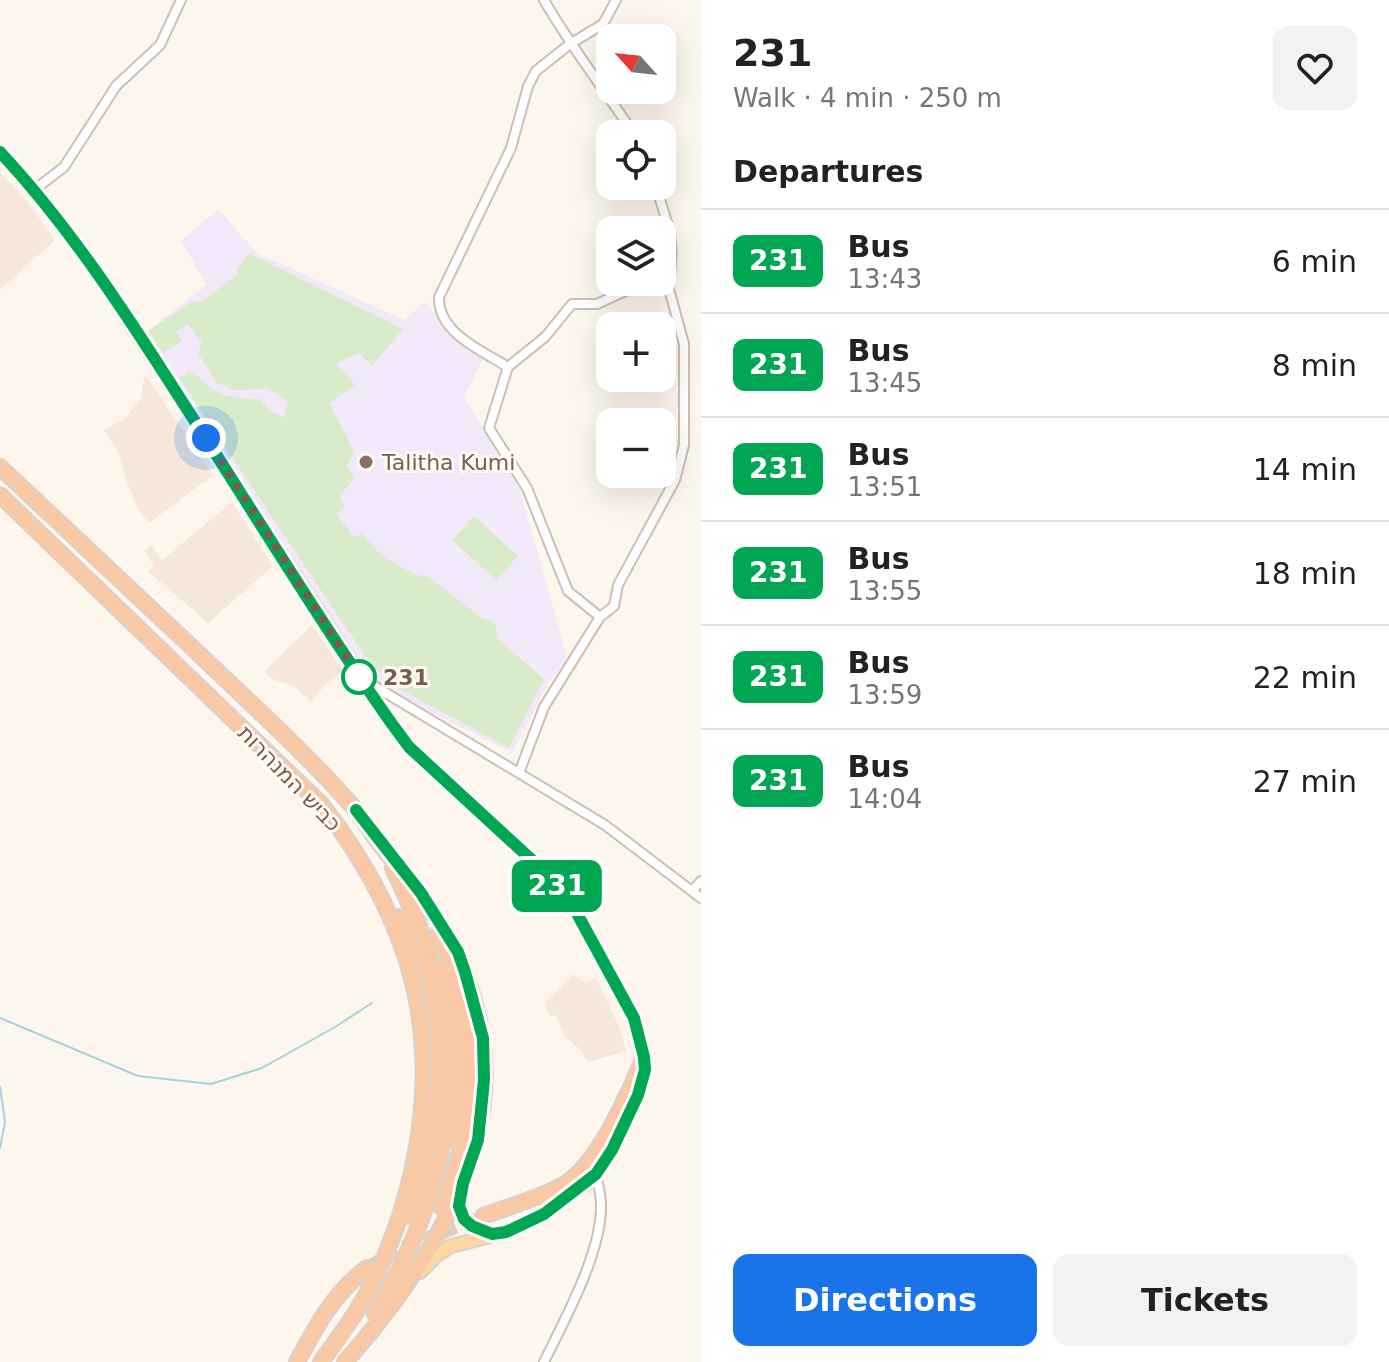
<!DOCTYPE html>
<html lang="en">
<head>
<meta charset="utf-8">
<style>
	:root { --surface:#fff; --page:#f2f2f2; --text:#222; --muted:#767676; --line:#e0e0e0; --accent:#1a73e8 }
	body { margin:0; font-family:"DejaVu Sans","Noto Sans Hebrew",sans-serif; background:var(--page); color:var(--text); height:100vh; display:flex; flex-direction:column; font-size:30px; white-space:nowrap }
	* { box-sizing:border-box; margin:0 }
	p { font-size:26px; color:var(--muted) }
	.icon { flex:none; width:44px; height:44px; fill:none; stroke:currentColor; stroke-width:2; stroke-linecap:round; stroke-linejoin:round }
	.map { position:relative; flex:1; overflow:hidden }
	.panel { display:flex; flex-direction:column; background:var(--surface); width:688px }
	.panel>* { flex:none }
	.badge { padding:0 16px; border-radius:12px; font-size:28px; line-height:52px }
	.needle { width:52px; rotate:297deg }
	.tools { position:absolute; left:596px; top:24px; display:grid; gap:16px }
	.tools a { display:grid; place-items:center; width:80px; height:80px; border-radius:16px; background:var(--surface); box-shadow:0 8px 32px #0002; font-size:40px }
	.you { position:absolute; width:40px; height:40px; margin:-20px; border:6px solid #fff; border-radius:50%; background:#1a73e8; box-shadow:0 0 0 12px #1a73e833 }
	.map>.badge { position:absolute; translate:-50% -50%; box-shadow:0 0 0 4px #fff }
	h2 { padding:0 32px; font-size:30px; line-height:72px }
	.round { display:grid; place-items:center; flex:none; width:84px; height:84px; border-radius:16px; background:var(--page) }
	.overview { display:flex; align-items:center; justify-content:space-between; height:136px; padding:0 32px }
	h1 { font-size:38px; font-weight:600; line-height:60px }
	.action { display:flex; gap:16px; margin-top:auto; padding:16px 32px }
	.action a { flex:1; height:92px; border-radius:16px; background:var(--accent); color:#fff; font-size:32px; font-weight:600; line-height:92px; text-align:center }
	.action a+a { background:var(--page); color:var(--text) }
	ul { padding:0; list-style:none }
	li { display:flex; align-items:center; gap:24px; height:104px; padding:0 32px; border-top:2px solid var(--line) }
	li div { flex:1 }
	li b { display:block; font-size:30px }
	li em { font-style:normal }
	li .badge { min-width:88px; font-weight:700; text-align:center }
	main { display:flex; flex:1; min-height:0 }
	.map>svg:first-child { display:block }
	.residential { fill:#f5e8da }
	.education { fill:#f3e8fa }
	.green { fill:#d8ecc9 }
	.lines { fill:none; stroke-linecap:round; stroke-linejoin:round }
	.stream { stroke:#a5d3da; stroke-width:2 }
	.trunk-tunnel { stroke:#dcd0c4; stroke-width:14; stroke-dasharray:14 7; stroke-linecap:butt }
	.minor-casing { stroke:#d1beb0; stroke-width:12 }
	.primary-casing { stroke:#dad1cd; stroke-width:16 }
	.trunk-casing { stroke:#dad1cd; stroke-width:18 }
	.minor { stroke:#fff; stroke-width:8 }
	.primary { stroke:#fbd9a5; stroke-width:12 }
	.trunk { stroke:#f9c8a4; stroke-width:14 }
	.line-casing { stroke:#fff; stroke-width:18 }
	.line { stroke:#00a651; stroke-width:12 }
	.walk { stroke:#7a5c4d; stroke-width:8; stroke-dasharray:0 14.4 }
	.education-dot { fill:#8d6e63; stroke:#fffaf3; stroke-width:3 }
	.stop-dot { fill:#fff; stroke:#00a651; stroke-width:4 }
	.labels { text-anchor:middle; stroke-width:6; stroke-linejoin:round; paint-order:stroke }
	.education-label { font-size:22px; fill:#785e54; stroke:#fffaf3; text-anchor:start }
	.stop-label { font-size:22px; font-weight:bold; fill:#7a5c4d; stroke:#fffaf3; text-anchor:start }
	.street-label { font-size:22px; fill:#7a5c4d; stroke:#fffaf3 }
</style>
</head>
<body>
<main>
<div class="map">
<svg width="701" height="1362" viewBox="0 0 701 1362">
	<rect width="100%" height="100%" fill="#fdf6ec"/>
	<path class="residential" d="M 0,172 L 27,201 L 55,240 L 0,290 Z
		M 145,374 L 213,475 L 150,522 L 142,516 L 128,486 L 118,451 L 103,430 L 123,420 L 140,400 Z
		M 232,502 L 273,566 L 208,623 L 148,571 L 154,566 L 144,551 L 151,545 L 162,560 Z
		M 312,625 L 343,671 L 326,684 L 311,701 L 292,685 L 274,680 L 264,672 Z
		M 573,974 L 586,983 L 596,978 L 619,1026 L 626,1051 L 588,1062 L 580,1049 L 565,1037 L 556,1016 L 549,1015 L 545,1003 Z"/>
	<path class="education" d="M 218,209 L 257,253 L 404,320 L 425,302 L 459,342 L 484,357 L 464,397 L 520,489 L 568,661 L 551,678 L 512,753 L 385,689 L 348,650 L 145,333 L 207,285 L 181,241 Z"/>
	<path class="green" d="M 249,253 L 403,329 L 372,366 L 359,353 L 336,364 L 355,385 L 329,403 L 355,453 L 347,465 L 354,479 L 339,496 L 345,507 L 336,514 L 354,537 L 362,534 L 382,556 L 414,574 L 430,578 L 482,618 L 494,621 L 499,640 L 544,679 L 509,748 L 392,685 L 365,656 L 179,378 L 189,371 C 202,378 205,384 215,391 C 228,399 246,398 260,399 L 268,409 L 283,418 L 288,401 L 268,388 L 237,391 L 217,383 L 198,353 L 202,343 L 188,324 L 176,332 L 182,341 L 163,353 L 148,331 L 190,303 L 202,301 L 238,274 L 236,271 Z
		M 474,516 L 518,556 L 496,580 L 452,540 Z"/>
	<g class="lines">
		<path class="stream" d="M 0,1018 L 138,1076 L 211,1084 L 262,1068 L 335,1027 L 372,1003
			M 0,1087 L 5,1122 L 0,1148"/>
		<path class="trunk-tunnel" d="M 367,1268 L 403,1248 L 483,1216"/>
		<g class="minor-casing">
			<path id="minor" d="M 544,0 C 571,47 604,89 634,134
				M 34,190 L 64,167 L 116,86 L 160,45 L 181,0
				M 508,367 C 481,350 438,333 439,297 L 511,148 L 528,86 L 536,71 L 570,44 L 603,24 L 616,0
				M 600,617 L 568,591 L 527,488 L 489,428 L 508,367 L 545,337 L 572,304 L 597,304 L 645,282
				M 365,685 L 376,687 L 605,825 L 701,898
				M 519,773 L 544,707 L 600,617 L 614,606 L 618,585 L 675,480 L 684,445 L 684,344 L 669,289 L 672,254 L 670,232 L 656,186
				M 692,891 L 701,881
				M 544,1362 C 565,1319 602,1252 601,1205 C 601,1194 598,1184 596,1174"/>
		</g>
		<g class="primary-casing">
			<path id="primary" d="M 0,152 L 34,190 L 97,273 L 392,724 L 409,747 L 548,875 L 574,908 L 634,1018 L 645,1070 L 638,1095 L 612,1150 L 589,1182 L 532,1221 L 506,1232 L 451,1246 L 437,1255 L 420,1272
				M 461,1192 C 457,1218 469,1226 492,1234"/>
		</g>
		<g class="trunk-casing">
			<path id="trunk" d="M 0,467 C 66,529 133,592 199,654 C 251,704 306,753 354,808 C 364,820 372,834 382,847 C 433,909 469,955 482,1037 C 501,1156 420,1278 345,1362
				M 0,495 L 322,805 C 414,924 446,1041 408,1188 C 397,1230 379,1275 356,1312 C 345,1329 333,1345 321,1362
				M 399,917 C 412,939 426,965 432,991 C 447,1066 438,1146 408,1216
				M 438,934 C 485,1027 480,1113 441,1207
				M 443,972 C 464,1027 463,1082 452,1140
				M 483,1216 C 508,1207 536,1199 560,1187 C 597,1168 628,1095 644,1057
				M 375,1314 C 436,1213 472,1086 435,969 C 424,934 408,901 393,868
				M 297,1362 C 316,1326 334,1293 367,1268"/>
		</g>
		<use href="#minor" class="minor"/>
		<use href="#primary" class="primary"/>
		<use href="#trunk" class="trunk"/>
	</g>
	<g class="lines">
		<g class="line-casing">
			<path id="line" d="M 0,152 C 68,225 123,309 176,392 C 248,503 316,616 392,724 L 409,747 L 548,875 L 574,908 L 634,1018 L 644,1057 L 645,1070 L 638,1095 L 612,1150 L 596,1174 L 544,1214 L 506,1232 L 492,1234 L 472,1226 L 464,1219 L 459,1206 L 463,1183 L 478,1140 L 484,1080 L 483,1038 L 465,972 L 458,952 L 421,893 L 356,810"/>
		</g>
		<use href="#line" class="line"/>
		<path class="walk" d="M 206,438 L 364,684 L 359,677"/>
	</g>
	<circle class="education-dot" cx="366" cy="462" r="8"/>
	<circle class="stop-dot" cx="359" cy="677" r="16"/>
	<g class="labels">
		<g class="education-label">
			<text x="382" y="470">Talitha Kumi</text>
		</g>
		<g class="stop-label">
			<text x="383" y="685">231</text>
		</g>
		<g class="street-label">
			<text transform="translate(290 778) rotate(46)" y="8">כביש המנהרות</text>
		</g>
	</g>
</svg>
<div class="tools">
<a><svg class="needle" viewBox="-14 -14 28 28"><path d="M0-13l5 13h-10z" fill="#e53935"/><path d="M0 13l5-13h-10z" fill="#767676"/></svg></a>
<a><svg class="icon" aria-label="locate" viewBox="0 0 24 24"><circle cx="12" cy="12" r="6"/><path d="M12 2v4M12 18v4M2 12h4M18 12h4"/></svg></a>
<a><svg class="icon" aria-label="layers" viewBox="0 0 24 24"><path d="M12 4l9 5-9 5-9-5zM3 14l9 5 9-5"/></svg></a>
<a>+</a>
<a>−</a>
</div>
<div class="you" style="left:206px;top:438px"></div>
<b class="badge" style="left:557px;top:886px;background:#00a651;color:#fff">231</b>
</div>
<section class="panel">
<div class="overview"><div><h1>231</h1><p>Walk · 4 min · 250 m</p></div><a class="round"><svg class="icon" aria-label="heart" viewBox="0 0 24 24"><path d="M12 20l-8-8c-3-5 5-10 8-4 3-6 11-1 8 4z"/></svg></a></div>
<h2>Departures</h2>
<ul>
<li><span class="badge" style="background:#00a651;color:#fff">231</span><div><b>Bus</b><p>13:43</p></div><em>6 min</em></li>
<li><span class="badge" style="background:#00a651;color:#fff">231</span><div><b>Bus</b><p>13:45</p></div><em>8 min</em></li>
<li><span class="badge" style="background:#00a651;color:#fff">231</span><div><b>Bus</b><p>13:51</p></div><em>14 min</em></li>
<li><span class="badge" style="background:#00a651;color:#fff">231</span><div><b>Bus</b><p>13:55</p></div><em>18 min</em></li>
<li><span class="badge" style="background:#00a651;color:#fff">231</span><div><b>Bus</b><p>13:59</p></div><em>22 min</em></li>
<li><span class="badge" style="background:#00a651;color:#fff">231</span><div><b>Bus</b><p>14:04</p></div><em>27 min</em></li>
</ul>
<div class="action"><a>Directions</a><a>Tickets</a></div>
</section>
</main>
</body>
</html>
